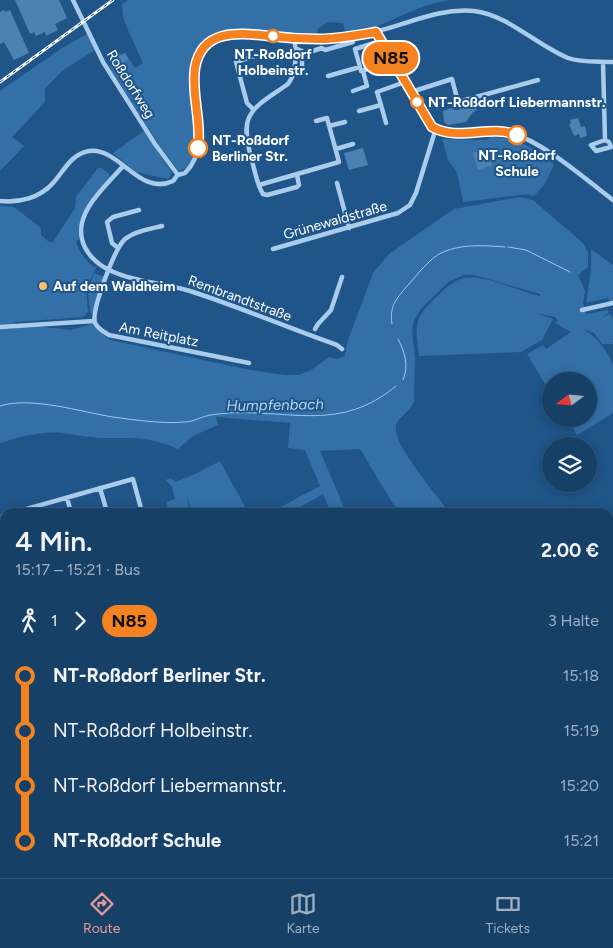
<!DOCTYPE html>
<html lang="de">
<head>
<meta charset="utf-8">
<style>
	:root { --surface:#174067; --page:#20476d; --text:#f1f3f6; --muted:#9eafc0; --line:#36597b; --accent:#e69b98 }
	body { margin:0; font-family:Figtree,sans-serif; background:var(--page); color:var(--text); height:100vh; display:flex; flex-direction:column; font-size:19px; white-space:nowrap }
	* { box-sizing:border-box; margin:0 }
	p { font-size:16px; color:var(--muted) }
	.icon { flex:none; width:28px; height:28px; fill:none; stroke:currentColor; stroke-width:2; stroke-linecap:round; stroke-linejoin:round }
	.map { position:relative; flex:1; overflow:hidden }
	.drawer { position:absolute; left:0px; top:508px; width:614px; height:371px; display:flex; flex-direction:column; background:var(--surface); border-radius:15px 15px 0 0; box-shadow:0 2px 12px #0003,0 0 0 1px var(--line) }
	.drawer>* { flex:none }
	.badge { padding:0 10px; border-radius:16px; font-size:18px; line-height:32px }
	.needle { width:32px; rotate:254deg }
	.fabs { position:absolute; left:542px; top:372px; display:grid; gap:10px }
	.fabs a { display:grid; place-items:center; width:55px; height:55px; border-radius:50%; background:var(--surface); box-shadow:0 2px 12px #0003,0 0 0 1px var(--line); font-size:25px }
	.map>.badge { position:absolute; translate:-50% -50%; box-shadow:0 0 0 2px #fff }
	.legs { display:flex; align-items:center; gap:8px; height:55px; padding:0 15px; font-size:16px }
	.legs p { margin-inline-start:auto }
	.overview { display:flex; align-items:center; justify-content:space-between; height:85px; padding:0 15px }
	h1 { font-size:28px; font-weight:600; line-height:38px }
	ul { padding:0 15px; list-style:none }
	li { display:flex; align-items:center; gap:18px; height:55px; font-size:19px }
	li i { display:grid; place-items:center; width:8px; height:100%; margin:0 6px; background:currentColor }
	li i::after { content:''; width:12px; height:12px; margin:-6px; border:4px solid; border-radius:50%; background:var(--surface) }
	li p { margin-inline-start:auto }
	li:first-child i { background:linear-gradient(#0000 50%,currentColor 0) }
	li:last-child i { background:linear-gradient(currentColor 50%,#0000 0) }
	.tab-bar { display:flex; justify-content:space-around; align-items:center; height:70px; border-top:1px solid var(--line); background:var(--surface); font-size:14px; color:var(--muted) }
	.tab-bar a { display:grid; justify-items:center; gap:2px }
	.tab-bar .active { color:var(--accent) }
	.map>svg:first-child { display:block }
	.green { fill:#3370a7 }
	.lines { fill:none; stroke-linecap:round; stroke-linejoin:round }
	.stream { stroke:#9ec8ed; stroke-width:1 }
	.building { fill:#4c81b3 }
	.minor { stroke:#aacceb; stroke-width:4.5 }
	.rail-casing { stroke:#fff; stroke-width:3 }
	.rail { stroke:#1f5589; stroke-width:1; stroke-dasharray:4; stroke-linecap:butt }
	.line-1-casing { stroke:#fff; stroke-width:11 }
	.line-1 { stroke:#f58220; stroke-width:8 }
	.stop-1-dot { fill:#fff; stroke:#f58220; stroke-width:2.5 }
	.poi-dot { fill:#f9c56b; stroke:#1f5589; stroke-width:2 }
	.labels { text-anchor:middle; stroke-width:4; stroke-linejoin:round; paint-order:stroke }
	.stop-label { font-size:14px; font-weight:bold; fill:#fff; stroke:#1f5589 }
	.street-label { font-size:14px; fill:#fff; stroke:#1f5589 }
	.poi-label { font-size:14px; font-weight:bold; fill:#fff; stroke:#1f5589; text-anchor:start }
	.water-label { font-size:15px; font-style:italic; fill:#b6d6f2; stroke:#1f5589 }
</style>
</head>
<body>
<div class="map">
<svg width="613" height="878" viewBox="0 0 613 878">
	<rect width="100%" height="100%" fill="#1f5589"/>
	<path class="green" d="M 128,0 L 449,0 C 422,4 397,19 372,28 C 364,31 354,31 345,32 L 343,23 L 327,22 L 318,29 L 316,36 C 293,35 237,26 218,33 C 159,54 220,159 179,171 L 161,148 L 109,66 L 114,63 L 116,67 L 129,59 L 135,68 L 143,63 L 128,30 L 123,17 L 122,4 Z
		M 87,34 L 95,50 L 63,70 L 45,89 L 45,102 L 12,137 L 24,146 L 0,171 L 0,91 L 62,48 Z
		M 144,131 L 172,173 L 168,179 L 136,172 L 113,153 Z
		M 492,137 C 516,138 537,148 554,165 L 544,185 L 534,196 L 527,194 L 463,202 L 457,173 L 448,160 L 442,139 L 486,140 Z
		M 98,168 L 101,168 L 108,173 L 110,177 C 95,196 75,213 79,240 L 76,241 C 79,252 85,259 93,267 L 97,266 L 86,288 L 88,312 L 83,317 L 16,322 L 12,324 L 0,325 L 0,206 L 14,207 L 41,228 L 41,235 L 49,242 L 53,242 L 75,208 L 76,197 Z
		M 520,197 L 533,200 L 584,244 L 588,253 L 588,267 L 578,275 L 585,291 L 583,302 L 586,314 L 608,310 L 609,313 L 600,318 L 611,314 L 613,319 L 613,339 L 611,340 L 613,340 L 613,344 L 602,344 L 594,333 L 583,329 C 596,336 608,351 613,365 C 613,377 613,401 613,413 L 577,435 L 567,419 L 589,419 L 589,381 L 551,381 L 551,394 L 527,354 L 543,345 L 546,349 L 571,332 L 555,323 L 558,321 L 555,317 L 535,313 L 553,319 L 542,340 L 521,352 L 419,356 C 416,326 412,320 436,297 C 443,291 449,284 458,280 C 480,270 517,292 540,296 L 540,294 L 474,275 L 464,275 L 448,282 L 420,310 L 414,321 L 412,330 L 415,358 L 414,401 C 411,411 400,415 396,425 C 391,443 437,495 448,511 L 445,512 L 398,512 L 360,449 L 320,451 L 346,512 L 331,512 L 323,494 L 291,512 L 271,512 L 320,486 L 305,450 L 288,448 L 290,423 L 216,417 L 218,425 L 193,436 L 178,449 C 148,436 135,438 103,438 C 89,438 75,434 61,433 C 40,431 20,437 0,443 L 0,328 L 43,327 L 71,330 L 91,324 L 110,340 L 250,370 L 285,375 L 299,375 L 311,370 L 329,357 L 337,359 L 345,356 L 347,343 L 373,273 L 389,254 L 454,209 Z
		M 591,249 L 613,265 L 613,302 L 610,303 L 608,298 L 586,303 L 591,271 Z
		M 94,273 L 105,277 L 92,313 L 90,313 L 88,289 Z
		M 220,461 L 248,512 L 191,512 L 187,494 L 189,512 L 168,512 L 167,502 L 175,499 L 172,487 L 166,480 L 170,478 L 176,482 L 195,474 Z"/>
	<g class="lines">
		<path class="stream" d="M 508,247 L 526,250 L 570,272
			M 392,324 C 389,305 397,298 409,284 C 416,276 422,268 430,261 C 448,243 481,245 505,247
			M 398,339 C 405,352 409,366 403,380
			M 0,406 C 31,396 81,412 113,417 C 136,420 161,424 185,422 C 191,422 197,419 203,417 C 211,414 220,414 229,413 C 292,410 341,432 396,386
			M 0,689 L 1,688
			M 0,785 L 5,787"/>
	</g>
	<path class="building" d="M 15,0 L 59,0 L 67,18 L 55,24 L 58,30 L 46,36 L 45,32 L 36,36 L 34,32 L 30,34 Z
		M 4,10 L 5,12 L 10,10 L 29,53 L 14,60 L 4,42 L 0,44 L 0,12 Z
		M 119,53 L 121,55 L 125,53 L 129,59 L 117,67 L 111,58 Z
		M 471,103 L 475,105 L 477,110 L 473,112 L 466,122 L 448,125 L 444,122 L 443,111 L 451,108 L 455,110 L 459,110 L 462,105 Z
		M 578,118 L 581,127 L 585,126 L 587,136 L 580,138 L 579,134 L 574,136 L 569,124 L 571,124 L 570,120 Z
		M 363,148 L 368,165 L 349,170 L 344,153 Z
		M 483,150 L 484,151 L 488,150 L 492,165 L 478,170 L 473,153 Z"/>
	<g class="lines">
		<path class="minor" d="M 73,0 L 103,62 L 155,144 L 178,175
			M 376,32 L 432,127 C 457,141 485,125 511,133 C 545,143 584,178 613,200
			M 295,39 C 295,54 298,71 288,84 C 251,110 238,112 252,161 C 255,171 257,185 263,194 L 267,195 L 297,187 L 299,185 L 297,175
			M 295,48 L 302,51 L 302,74
			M 303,54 L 322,48 L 325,50 L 353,42 L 352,36
			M 603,62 L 605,140
			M 361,71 L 392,61
			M 328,76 L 360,67 L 355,49 L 381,41
			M 353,91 L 367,86 L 363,71
			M 411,92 L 452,79 L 458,102 L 538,80
			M 381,105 L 386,123
			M 253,109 L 247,103 L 236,62 L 254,56
			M 359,111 L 381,105 L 377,92 L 405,82
			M 329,126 L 345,122
			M 605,140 L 609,142 L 611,147 L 596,151 L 591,145 Z
			M 336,149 L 353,144
			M 123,166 C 107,185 75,211 82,239 C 85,253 97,264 109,270 C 134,282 164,283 190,291 C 240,307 288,328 337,345 L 342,349
			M 337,183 L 349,228
			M 259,185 L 339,162 L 327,118 L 316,121
			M 0,201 C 19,203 40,198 53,183 C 64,171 71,154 89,151 C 120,147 139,197 173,181 C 175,179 176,176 178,175 C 180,174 183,174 185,173 C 220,139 175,79 205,47 C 229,21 289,40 322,39 C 340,39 360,36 378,31 C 410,23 440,8 474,11 C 508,15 536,45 568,58 C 581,63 599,61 613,62
			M 162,226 C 150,229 135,231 125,239 C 115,248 91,310 95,323 C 98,329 104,332 109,335 L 249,363
			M 118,248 L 112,243 L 107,222 L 113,217 L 139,210
			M 273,249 L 398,213 L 410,205 L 416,193 L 436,128
			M 582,310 L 613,303
			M 0,327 L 94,321
			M 315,329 L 318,324 L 331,310 L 342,277
			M 100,488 L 107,512
			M 67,498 L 71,512
			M 16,512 L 133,479 L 142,512
			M 3,516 L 5,525
			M 0,562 L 5,563
			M 0,609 L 5,599
			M 0,620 L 5,624
			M 0,648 L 5,640
			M 0,670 L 5,674
			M 0,716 L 5,709
			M 0,727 L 5,731
			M 0,769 L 5,764
			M 124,878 L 130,874
			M 186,878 L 191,875"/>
		<g class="rail-casing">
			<path id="rail" d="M 0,82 L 113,0"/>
		</g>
		<use href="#rail" class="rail"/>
	</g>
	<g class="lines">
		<g class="line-1-casing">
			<path id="line-1" d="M 198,148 C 202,122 191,94 195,68 C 202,28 239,33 270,36 C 286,38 303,39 319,39 C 339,39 358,35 376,32 L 432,127 C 459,142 489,124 517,135"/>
		</g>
		<use href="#line-1" class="line-1"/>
	</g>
	<g class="stop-1-dot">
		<circle cx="273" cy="36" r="6"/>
		<circle cx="417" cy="102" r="6"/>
		<circle cx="517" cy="135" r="9"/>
		<circle cx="198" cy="148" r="9"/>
	</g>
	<circle class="poi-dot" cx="43" cy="286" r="5"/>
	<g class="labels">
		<g class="stop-label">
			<text x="273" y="59">NT-Roßdorf<tspan x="273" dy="16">Holbeinstr.</tspan></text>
			<text x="428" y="107" text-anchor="start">NT-Roßdorf Liebermannstr.</text>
			<text x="212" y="145" text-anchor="start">NT-Roßdorf<tspan x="212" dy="16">Berliner Str.</tspan></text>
			<text x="517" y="160">NT-Roßdorf<tspan x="517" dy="16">Schule</tspan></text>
		</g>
		<g class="street-label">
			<text transform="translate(131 84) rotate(58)" y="5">Roßdorfweg</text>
			<text transform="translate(335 220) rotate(-16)" y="5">Grünewaldstraße</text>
			<text transform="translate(240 298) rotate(20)" y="5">Rembrandtstraße</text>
			<text transform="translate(159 334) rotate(11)" y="5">Am Reitplatz</text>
		</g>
		<g class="poi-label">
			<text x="53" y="291">Auf dem Waldheim</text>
		</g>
		<g class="water-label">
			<text transform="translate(275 405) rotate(-1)" y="5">Humpfenbach</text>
		</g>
	</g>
</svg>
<div class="fabs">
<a><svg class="needle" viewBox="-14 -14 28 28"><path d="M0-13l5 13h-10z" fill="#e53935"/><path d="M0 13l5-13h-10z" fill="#9eafc0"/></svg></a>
<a><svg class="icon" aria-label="layers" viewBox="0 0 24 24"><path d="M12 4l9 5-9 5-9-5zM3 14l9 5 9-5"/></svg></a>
</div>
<b class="badge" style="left:391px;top:58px;background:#f58220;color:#111">N85</b>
<section class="drawer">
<div class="overview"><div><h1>4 Min.</h1><p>15:17 – 15:21 · Bus</p></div><b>2.00 €</b></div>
<div class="legs"><svg class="icon" aria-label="walk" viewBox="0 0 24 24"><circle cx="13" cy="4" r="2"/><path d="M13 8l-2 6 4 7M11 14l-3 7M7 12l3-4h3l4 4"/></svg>1<svg class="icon" aria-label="forward" viewBox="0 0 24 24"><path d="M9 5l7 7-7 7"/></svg><b class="badge" style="background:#f58220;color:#111">N85</b><p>3 Halte</p></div>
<ul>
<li><i style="color:#f58220"></i><b>NT-Roßdorf Berliner Str.</b><p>15:18</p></li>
<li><i style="color:#f58220"></i><span>NT-Roßdorf Holbeinstr.</span><p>15:19</p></li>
<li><i style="color:#f58220"></i><span>NT-Roßdorf Liebermannstr.</span><p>15:20</p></li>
<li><i style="color:#f58220"></i><b>NT-Roßdorf Schule</b><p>15:21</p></li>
</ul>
</section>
</div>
<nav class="tab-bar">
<a class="active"><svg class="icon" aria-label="directions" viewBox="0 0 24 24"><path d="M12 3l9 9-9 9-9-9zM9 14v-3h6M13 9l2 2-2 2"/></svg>Route</a>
<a><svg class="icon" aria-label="map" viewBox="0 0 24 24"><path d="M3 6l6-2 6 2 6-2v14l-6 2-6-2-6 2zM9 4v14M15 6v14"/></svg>Karte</a>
<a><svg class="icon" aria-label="tickets" viewBox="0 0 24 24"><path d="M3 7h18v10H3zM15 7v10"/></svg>Tickets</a>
</nav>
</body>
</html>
